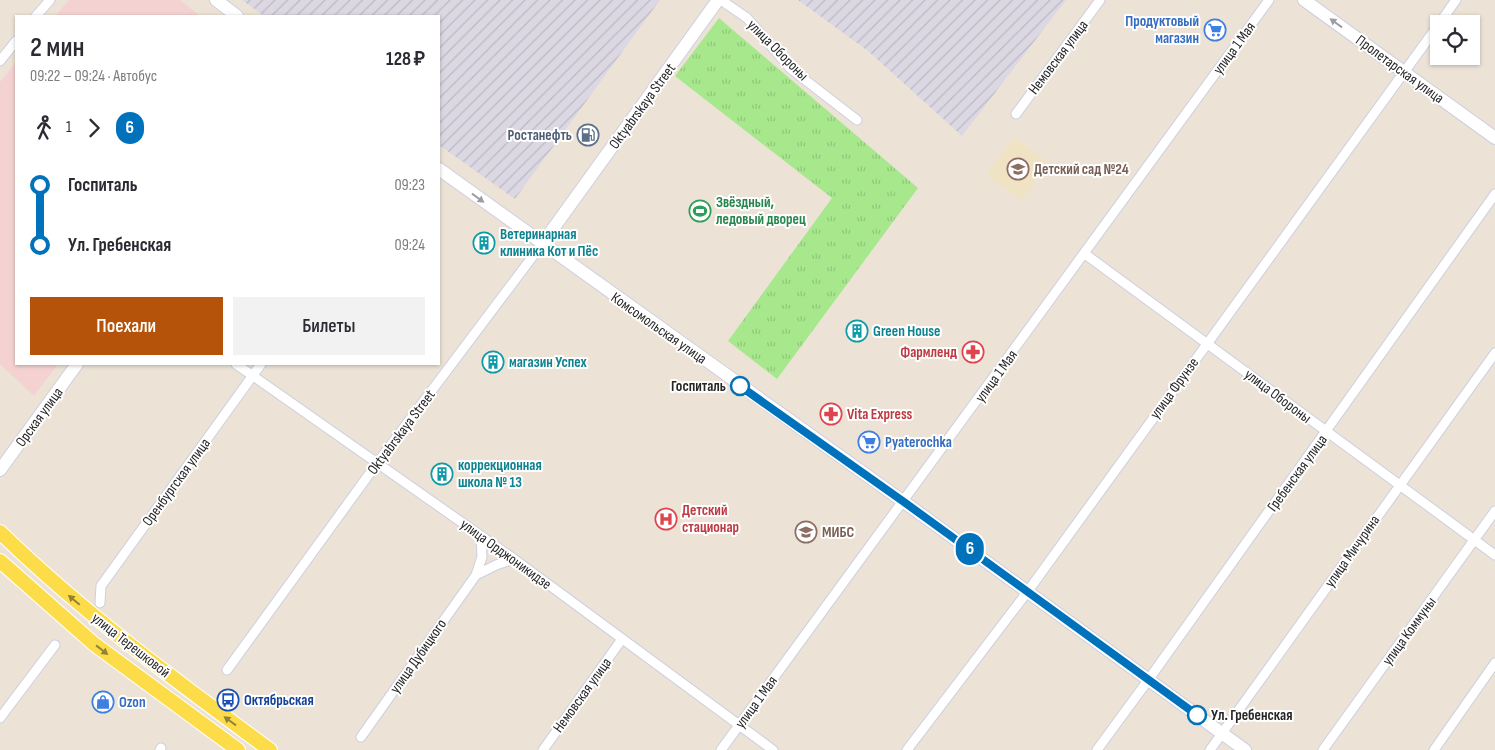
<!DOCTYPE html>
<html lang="ru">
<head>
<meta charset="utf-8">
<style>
	:root { --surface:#fff; --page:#f2f2f3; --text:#2b2b33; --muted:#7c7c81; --accent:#b45309 }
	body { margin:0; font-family:"Sofia Sans Condensed",sans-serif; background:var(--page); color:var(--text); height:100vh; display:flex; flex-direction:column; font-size:19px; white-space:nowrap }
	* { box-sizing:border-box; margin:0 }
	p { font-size:16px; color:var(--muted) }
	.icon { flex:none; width:28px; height:28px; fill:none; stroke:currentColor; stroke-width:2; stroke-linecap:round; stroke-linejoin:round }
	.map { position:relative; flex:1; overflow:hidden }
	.details { position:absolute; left:15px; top:15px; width:425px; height:350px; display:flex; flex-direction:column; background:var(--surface); border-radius:0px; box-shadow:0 1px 4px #0004 }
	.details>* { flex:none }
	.badge { padding:0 10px; border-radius:16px; font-size:18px; line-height:32px }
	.controls { position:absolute; left:1430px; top:15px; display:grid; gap:10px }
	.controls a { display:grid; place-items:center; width:50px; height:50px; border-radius:0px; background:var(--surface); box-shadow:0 1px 4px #0004; font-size:25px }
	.map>.badge { position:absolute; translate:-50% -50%; box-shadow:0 0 0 2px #fff }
	.legs { display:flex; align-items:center; gap:8px; height:55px; padding:0 15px; font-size:16px }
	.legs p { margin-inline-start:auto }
	.overview { display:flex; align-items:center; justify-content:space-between; height:85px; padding:0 15px }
	h1 { font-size:28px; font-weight:600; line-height:38px }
	.action { display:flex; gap:10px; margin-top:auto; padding:10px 15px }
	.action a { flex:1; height:58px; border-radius:0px; background:var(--accent); color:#fff; font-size:20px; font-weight:600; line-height:58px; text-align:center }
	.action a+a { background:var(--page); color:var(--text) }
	ul { padding:0 15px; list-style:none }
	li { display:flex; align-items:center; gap:18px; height:60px; font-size:19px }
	li i { display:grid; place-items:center; width:8px; height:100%; margin:0 6px; background:currentColor }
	li i::after { content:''; width:12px; height:12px; margin:-6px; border:4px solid; border-radius:50%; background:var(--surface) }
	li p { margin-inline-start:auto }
	li:first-child i { background:linear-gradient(#0000 50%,currentColor 0) }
	li:last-child i { background:linear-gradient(currentColor 50%,#0000 0) }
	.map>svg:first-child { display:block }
	.industrial { fill:url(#industrial-furrows) }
	.education { fill:#f0e3c3 }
	.medical { fill:#f4d2d2 }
	.park { fill:url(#park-tufts) }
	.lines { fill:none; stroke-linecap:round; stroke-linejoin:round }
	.street-casing { stroke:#cccfe2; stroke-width:11 }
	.secondary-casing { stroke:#cccfe2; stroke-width:14 }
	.primary-casing { stroke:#fff; stroke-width:16 }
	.street { stroke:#fff; stroke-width:9 }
	.secondary { stroke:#fff; stroke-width:12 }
	.primary { stroke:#fddc4a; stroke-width:14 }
	.oneway { fill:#9e9e9e }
	.oneway2 { fill:#928238 }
	.line-1-casing { stroke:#fff; stroke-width:11 }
	.line-1 { stroke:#0072bc; stroke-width:8 }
	.stop-1-dot { fill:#fff; stroke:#0072bc; stroke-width:2.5 }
	.labels { text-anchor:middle; stroke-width:4; stroke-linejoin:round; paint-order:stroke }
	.shop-label { font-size:15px; font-weight:bold; fill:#366cbe; stroke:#fff; text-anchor:start }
	.street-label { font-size:15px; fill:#272727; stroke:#fff }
	.service-label { font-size:15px; font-weight:bold; fill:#4e5e75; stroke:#fff; text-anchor:end }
	.education-label { font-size:15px; font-weight:bold; fill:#785e54; stroke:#fff; text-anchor:start }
	.leisure-label { font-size:15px; font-weight:bold; fill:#27864d; stroke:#fff; text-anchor:start }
	.culture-label { font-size:15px; font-weight:bold; fill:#0d838f; stroke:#fff; text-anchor:start }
	.health-label { font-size:15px; font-weight:bold; fill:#be3a42; stroke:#fff; text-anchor:start }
	.stop-label { font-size:15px; font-weight:bold; fill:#272727; stroke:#fff; text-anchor:end }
	.transit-label { font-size:15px; font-weight:bold; fill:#164399; stroke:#fff; text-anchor:start }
</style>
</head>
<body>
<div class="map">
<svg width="1495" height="750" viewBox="0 0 1495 750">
	<defs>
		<pattern id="industrial-furrows" width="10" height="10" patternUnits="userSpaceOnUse" patternTransform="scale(1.25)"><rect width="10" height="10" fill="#dcd8e3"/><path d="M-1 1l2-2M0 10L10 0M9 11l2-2" fill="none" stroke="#bdb9c3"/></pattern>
		<pattern id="park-tufts" width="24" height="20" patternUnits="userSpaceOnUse" patternTransform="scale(1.25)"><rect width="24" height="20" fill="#a7e88d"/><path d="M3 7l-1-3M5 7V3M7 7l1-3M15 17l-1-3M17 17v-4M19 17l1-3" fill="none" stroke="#90c77a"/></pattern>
	</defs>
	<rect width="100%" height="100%" fill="#ece3d6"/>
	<path class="industrial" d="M 242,0 L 660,0 L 515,199 L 439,145 L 439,16 L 264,16 Z
		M 798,0 L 1066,0 L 962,136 L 868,51 Z"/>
	<path class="education" d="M 1014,137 L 1049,163 L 1021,200 L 986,175 Z"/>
	<path class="medical" d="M 69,0 L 180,0 L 200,16 L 55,16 Z
		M 16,62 L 16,364 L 58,364 L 34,396 L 0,364 L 0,82 Z"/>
	<path class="park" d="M 719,18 L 918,188 L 777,379 L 728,341 L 832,198 L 675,76 Z"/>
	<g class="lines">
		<g class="street-casing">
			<path id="street" d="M 721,0 L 747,18 L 791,69 L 857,120
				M 36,16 L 50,0
				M 1439,24 L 1456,0
				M 0,61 L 16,41
				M 1016,114 L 1100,0
				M 1085,254 L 1495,555
				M 236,364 L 514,559 L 773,750
				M 476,575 L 496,565 L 514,559
				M 100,603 L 101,586 L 261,364
				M 227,670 L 378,462 L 542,244
				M 0,718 L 55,645
				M 361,737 L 476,575 L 482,557 L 481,536
				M 160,750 L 161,748
				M 543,750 L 622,639
				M 721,750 L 1269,0
				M 907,750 L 1028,591 L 1439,24
				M 1097,750 L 1149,679 L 1495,194
				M 1210,750 L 1495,353
				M 1323,750 L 1495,511
				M 1434,750 L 1495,663"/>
		</g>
		<g class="secondary-casing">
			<path id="secondary" d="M 216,0 L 237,16
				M 1304,0 L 1495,138
				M 439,169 L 904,502 L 1245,750
				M 542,244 L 718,0
				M 0,470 L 77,364"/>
		</g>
		<g class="primary-casing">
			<path id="primary" d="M 0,532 C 83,613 176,681 270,750
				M 0,561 L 94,644 L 238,750"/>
		</g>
		<use href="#street" class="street"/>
		<use href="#secondary" class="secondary"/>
		<use href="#primary" class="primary"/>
	</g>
	<defs><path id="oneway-solid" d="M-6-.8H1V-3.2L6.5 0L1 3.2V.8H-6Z" transform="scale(1.25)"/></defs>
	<g class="oneway">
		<use href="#oneway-solid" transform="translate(1336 23) rotate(-144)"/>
		<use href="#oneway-solid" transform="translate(478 198) rotate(36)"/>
	</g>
	<g class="oneway2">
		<use href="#oneway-solid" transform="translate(74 600) rotate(-140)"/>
		<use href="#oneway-solid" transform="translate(102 650) rotate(38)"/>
		<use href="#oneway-solid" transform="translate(230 721) rotate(-144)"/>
	</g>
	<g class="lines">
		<g class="line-1-casing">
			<path id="line-1" d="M 740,386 L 904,502 L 1197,715"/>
		</g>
		<use href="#line-1" class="line-1"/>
	</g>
	<defs>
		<g id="supermarket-ring" transform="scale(1.125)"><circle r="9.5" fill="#fff" stroke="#3f7fe0" stroke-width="1.5"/><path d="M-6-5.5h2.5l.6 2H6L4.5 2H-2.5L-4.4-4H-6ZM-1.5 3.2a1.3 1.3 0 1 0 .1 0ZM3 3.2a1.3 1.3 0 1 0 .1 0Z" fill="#3f7fe0"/></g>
		<g id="fuel-ring" transform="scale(1.125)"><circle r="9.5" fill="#fff" stroke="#5c6f8a" stroke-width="1.5"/><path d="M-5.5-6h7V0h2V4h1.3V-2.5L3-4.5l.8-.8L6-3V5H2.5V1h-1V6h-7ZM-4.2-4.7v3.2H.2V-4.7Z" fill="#5c6f8a"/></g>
		<g id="school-ring" transform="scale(1.125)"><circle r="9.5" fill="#fff" stroke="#8d6e63" stroke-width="1.5"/><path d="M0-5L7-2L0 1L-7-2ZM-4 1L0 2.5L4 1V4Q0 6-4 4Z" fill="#8d6e63"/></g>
		<g id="stadium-ring" transform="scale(1.125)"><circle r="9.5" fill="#fff" stroke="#2e9e5b" stroke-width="1.5"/><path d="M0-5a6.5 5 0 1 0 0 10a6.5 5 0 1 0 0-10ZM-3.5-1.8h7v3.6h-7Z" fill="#2e9e5b"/></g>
		<g id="building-ring" transform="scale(1.125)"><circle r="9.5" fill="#fff" stroke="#0f9aa8" stroke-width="1.5"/><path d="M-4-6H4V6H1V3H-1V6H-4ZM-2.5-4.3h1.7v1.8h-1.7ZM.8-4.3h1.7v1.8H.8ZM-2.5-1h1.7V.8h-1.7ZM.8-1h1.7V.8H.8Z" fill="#0f9aa8"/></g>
		<g id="pharmacy-ring" transform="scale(1.125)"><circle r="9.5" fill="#fff" stroke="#e0444e" stroke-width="1.5"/><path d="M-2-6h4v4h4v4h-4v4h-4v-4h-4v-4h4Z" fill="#e0444e"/></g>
		<g id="hospital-ring" transform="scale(1.125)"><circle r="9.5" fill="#fff" stroke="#e0444e" stroke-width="1.5"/><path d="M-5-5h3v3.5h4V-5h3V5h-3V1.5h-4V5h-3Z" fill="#e0444e"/></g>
		<g id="university-ring" transform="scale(1.125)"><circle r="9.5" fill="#fff" stroke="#8d6e63" stroke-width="1.5"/><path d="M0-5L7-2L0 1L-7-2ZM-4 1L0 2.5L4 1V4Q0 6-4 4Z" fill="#8d6e63"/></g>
		<g id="bus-ring" transform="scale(1.125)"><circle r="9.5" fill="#fff" stroke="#1a4fb4" stroke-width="1.5"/><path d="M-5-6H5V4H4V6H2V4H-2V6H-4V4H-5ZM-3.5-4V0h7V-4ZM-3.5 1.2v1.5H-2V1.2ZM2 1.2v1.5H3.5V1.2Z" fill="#1a4fb4"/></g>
		<g id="shop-ring" transform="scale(1.125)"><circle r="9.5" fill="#fff" stroke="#3f7fe0" stroke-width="1.5"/><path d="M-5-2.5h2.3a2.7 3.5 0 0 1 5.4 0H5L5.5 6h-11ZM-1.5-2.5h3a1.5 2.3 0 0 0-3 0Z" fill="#3f7fe0"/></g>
	</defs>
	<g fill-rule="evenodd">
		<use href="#supermarket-ring" x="1215" y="30"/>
		<use href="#fuel-ring" x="588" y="135"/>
		<use href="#school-ring" x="1018" y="169"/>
		<use href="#stadium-ring" x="700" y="211"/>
		<use href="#building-ring" x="484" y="243"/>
		<use href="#building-ring" x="857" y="331"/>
		<use href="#pharmacy-ring" x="973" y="352"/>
		<use href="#building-ring" x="493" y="362"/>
		<use href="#pharmacy-ring" x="831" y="414"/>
		<use href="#supermarket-ring" x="869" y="442"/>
		<use href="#building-ring" x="442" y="474"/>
		<use href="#hospital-ring" x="666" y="519"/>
		<use href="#university-ring" x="806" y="532"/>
		<use href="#bus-ring" x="228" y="700"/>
		<use href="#shop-ring" x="103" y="702"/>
	</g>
	<g class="stop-1-dot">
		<circle cx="740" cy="386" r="9"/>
		<circle cx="1197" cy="715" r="9"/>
	</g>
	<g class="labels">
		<g class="shop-label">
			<text x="1199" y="26" text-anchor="end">Продуктовый<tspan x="1199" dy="17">магазин</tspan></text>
			<text x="885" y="447">Pyaterochka</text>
			<text x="119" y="707">Ozon</text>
		</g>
		<g class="street-label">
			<text transform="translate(1234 48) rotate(-54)" y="5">улица 1 Мая</text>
			<text transform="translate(778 50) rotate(45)" y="5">улица Обороны</text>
			<text transform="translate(1058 57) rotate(-53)" y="5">Немовская улица</text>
			<text transform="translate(1400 69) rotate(36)" y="5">Пролетарская улица</text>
			<text transform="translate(642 106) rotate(-54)" y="5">Oktyabrskaya Street</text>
			<text transform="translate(659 328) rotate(35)" y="5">Комсомольская улица</text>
			<text transform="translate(996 376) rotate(-54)" y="5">улица 1 Мая</text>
			<text transform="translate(1174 388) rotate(-54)" y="5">улица Фрунзе</text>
			<text transform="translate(1278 396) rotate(37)" y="5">улица Обороны</text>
			<text transform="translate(39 417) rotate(-54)" y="5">Орская улица</text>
			<text transform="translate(401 432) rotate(-53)" y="5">Oktyabrskaya Street</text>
			<text transform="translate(1297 473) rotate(-54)" y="5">Гребенская улица</text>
			<text transform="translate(176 482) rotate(-54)" y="5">Оренбургская улица</text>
			<text transform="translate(1352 551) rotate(-55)" y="5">улица Мичурина</text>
			<text transform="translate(506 554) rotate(36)" y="5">улица Орджоникидзе</text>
			<text transform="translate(1409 631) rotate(-54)" y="5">улица Коммуны</text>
			<text transform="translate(131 645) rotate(38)" y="5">улица Терешковой</text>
			<text transform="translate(418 656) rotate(-55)" y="5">улица Дубицкого</text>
			<text transform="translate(582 695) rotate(-54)" y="5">Немовская улица</text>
			<text transform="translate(756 702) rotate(-54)" y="5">улица 1 Мая</text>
		</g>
		<g class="service-label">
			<text x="572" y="140">Ростанефть</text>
		</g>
		<g class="education-label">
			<text x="1034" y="174">Детский сад №24</text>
			<text x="822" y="537">МИБС</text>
		</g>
		<g class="leisure-label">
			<text x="716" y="207">Звёздный,<tspan x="716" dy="17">ледовый дворец</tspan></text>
		</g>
		<g class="culture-label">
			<text x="500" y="239">Ветеринарная<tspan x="500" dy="17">клиника Кот и Пёс</tspan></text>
			<text x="873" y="336">Green House</text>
			<text x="509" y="367">магазин Успех</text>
			<text x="458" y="470">коррекционная<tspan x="458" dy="17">школа № 13</tspan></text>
		</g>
		<g class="health-label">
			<text x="957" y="357" text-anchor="end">Фармленд</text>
			<text x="847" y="419">Vita Express</text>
			<text x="682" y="515">Детский<tspan x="682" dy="17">стационар</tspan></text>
		</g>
		<g class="stop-label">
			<text x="726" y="391">Госпиталь</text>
			<text x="1211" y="720" text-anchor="start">Ул. Гребенская</text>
		</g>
		<g class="transit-label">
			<text x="244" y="705">Октябрьская</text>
		</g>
	</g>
</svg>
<div class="controls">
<a><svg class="icon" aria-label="locate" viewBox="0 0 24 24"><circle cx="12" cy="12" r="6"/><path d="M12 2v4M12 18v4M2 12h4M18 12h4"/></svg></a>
</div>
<b class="badge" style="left:970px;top:549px;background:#0072bc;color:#fff">6</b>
<section class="details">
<div class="overview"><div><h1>2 мин</h1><p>09:22 – 09:24 · Автобус</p></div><b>128 ₽</b></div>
<div class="legs"><svg class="icon" aria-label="walk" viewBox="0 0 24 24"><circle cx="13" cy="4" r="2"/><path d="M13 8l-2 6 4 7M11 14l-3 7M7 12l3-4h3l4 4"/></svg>1<svg class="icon" aria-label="forward" viewBox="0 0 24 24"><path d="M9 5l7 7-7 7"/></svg><b class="badge" style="background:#0072bc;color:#fff">6</b></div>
<ul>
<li><i style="color:#0072bc"></i><b>Госпиталь</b><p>09:23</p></li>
<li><i style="color:#0072bc"></i><b>Ул. Гребенская</b><p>09:24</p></li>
</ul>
<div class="action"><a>Поехали</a><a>Билеты</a></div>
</section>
</div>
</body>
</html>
